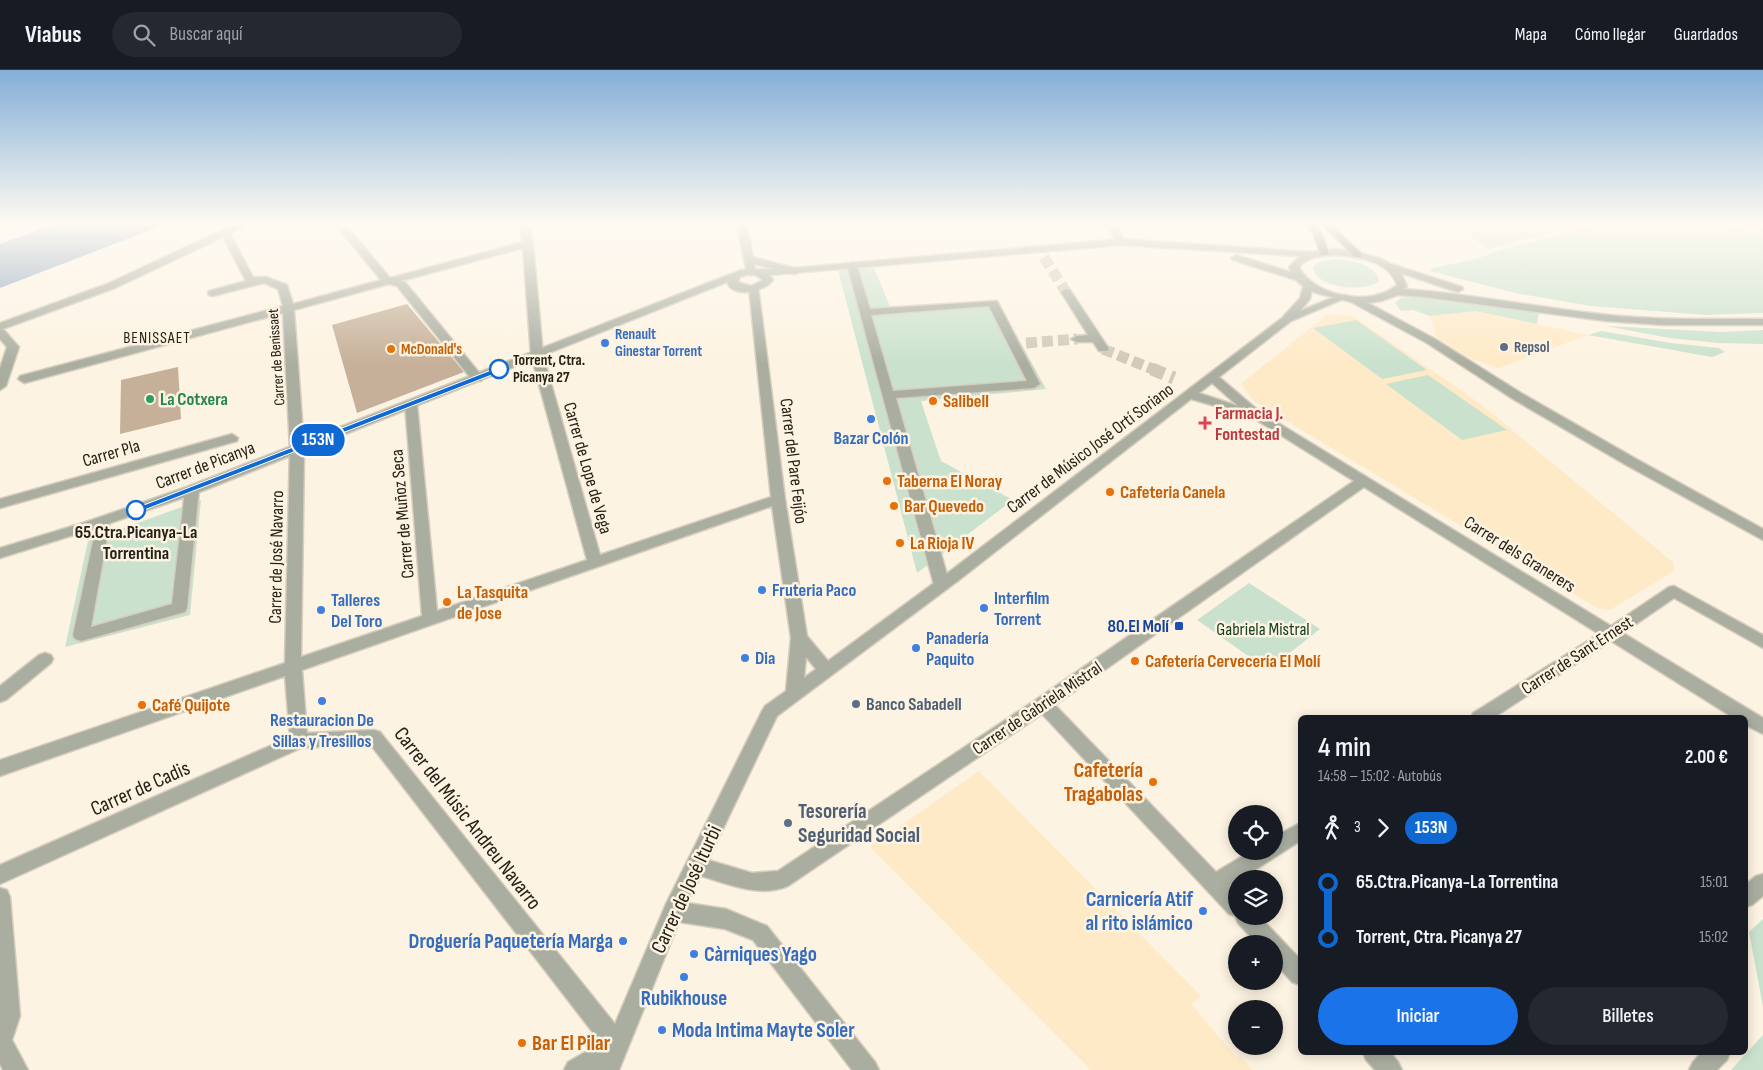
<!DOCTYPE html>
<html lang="es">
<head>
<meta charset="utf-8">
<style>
	:root { --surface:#171b24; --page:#242831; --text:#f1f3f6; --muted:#9ea1a6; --line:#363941; --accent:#1a73e8 }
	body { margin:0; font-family:"Sofia Sans Condensed",sans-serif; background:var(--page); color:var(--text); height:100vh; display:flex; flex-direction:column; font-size:19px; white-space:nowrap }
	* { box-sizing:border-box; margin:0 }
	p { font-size:16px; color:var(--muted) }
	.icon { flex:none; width:28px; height:28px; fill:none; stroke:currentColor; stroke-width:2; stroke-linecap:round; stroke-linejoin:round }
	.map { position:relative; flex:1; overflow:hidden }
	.sheet { position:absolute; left:1298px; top:645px; width:450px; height:340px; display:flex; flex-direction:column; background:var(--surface); border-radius:8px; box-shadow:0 2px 12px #0003 }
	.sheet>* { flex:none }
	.badge { padding:0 10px; border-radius:16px; font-size:18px; line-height:32px }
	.fabs { position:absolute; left:1228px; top:735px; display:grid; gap:10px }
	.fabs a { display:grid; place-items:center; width:55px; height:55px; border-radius:50%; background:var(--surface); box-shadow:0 2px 12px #0003; font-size:25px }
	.map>.badge { position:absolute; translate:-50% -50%; box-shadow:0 0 0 2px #fff }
	.legs { display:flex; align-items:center; gap:8px; height:55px; padding:0 20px; font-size:16px }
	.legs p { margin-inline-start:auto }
	.head { display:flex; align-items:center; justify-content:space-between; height:85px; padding:0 20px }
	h1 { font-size:28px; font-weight:600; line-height:38px }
	.action { display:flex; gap:10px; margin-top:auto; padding:10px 20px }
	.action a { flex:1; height:58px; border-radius:30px; background:var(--accent); color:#fff; font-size:20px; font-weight:600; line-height:58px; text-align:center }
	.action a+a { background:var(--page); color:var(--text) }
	ul { padding:0 20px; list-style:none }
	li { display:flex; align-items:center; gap:18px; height:55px; font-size:19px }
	li i { display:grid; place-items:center; width:8px; height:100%; margin:0 6px; background:currentColor }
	li i::after { content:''; width:12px; height:12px; margin:-6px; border:4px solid; border-radius:50%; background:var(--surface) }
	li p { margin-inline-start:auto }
	li:first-child i { background:linear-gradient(#0000 50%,currentColor 0) }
	li:last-child i { background:linear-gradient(currentColor 50%,#0000 0) }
	header { display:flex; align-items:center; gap:30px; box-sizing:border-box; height:70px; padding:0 25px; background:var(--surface); border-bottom:1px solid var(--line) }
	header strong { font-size:24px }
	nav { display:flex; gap:28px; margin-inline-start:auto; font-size:18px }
	.search { width:350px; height:45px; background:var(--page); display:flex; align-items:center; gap:12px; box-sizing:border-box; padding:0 18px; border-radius:28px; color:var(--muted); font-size:19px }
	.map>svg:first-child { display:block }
	.built { fill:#feeac7 }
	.green { fill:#cae2cd }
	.water { fill:#8da5be }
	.building { fill:#c6b099 }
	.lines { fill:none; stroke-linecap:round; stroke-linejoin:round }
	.pedestrian-tunnel-far1 { stroke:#d2c9b9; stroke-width:11; stroke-dasharray:11 5; stroke-linecap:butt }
	.pedestrian-tunnel { stroke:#d2c9b9; stroke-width:13; stroke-dasharray:13 7; stroke-linecap:butt }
	.pedestrian-casing { stroke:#d6cdbd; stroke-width:3 }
	.minor-casing { stroke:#d6cdbd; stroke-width:3 }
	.tertiary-casing { stroke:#d6cdbd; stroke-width:3 }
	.secondary-casing { stroke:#d6cdbd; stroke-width:3 }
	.pedestrian { fill:#aaaea1; fill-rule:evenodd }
	.minor { fill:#aaaea1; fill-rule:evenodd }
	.tertiary { fill:#aaaea1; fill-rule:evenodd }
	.secondary { fill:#868b79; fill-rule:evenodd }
	.line-1 { fill:#1068d3; stroke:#fff }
	.shop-dot { fill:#3f7fe0; stroke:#fdf3e2; stroke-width:2 }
	.service-dot { fill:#5c6f8a; stroke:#fdf3e2; stroke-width:2 }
	.food-dot { fill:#e8710a; stroke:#fdf3e2; stroke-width:2 }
	.stop-1-dot { fill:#fff; stroke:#1068d3; stroke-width:2.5 }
	.leisure-dot { fill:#2e9e5b; stroke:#fdf3e2; stroke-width:2 }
	.health-dot { fill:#e0444e; stroke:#fdf3e2; stroke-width:2 }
	.transit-dot { fill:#1a4fb4; stroke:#fdf3e2; stroke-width:2 }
	.labels { text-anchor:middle; stroke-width:5; stroke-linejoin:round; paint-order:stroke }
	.far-shop-label { font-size:15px; font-weight:bold; fill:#366cbe; stroke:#fdf3e2; text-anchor:start }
	.far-service-label { font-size:15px; font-weight:bold; fill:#4e5e75; stroke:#fdf3e2; text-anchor:start }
	.far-food-label { font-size:15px; font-weight:bold; fill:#c56008; stroke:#fdf3e2; text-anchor:start }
	.far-street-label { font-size:15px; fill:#262016; stroke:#fdf3e2 }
	.far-stop-label { font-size:15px; font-weight:bold; fill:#262016; stroke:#fdf3e2; text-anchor:start }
	.far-neighbourhood-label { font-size:16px; letter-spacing:1px; fill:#262016; stroke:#fdf3e2 }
	.leisure-label { font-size:18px; font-weight:bold; fill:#27864d; stroke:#fdf3e2; text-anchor:start }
	.food-label { font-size:18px; font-weight:bold; fill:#c56008; stroke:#fdf3e2; text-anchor:start }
	.health-label { font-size:18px; font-weight:bold; fill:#be3a42; stroke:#fdf3e2; text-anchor:start }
	.shop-label { font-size:18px; font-weight:bold; fill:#366cbe; stroke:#fdf3e2; text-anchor:start }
	.street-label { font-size:18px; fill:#262016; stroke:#fdf3e2 }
	.stop-label { font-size:18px; font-weight:bold; fill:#262016; stroke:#fdf3e2 }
	.transit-label { font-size:18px; font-weight:bold; fill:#164399; stroke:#fdf3e2; text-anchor:end }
	.park-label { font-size:18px; fill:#154221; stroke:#fdf3e2 }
	.service-label { font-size:18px; font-weight:bold; fill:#4e5e75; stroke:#fdf3e2; text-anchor:start }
	.near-food-label { font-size:21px; font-weight:bold; fill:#c56008; stroke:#fdf3e2; text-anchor:end }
	.near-street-label { font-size:21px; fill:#262016; stroke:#fdf3e2 }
	.near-service-label { font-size:21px; font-weight:bold; fill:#4e5e75; stroke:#fdf3e2; text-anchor:start }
	.near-shop-label { font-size:21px; font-weight:bold; fill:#366cbe; stroke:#fdf3e2; text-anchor:end }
</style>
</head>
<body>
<header>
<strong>Viabus</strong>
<div class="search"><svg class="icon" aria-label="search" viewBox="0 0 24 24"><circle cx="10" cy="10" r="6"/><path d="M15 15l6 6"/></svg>Buscar aquí</div>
<nav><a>Mapa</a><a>Cómo llegar</a><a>Guardados</a></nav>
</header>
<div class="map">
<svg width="1763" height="1000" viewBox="0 0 1763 1000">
	<rect width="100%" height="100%" fill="#fdf3e2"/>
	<path class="built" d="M 1722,154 L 1763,154 L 1763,166 Z
		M 1476,241 L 1588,265 L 1499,298 L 1467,287 L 1436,267 L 1430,246 Z
		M 1328,244 L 1353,246 L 1479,333 L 1673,492 L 1674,501 L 1610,540 L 1597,538 L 1254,331 L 1241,314 Z
		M 979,701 L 1201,926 L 1191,934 L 1237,988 L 1240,986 L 1252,1000 L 1091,1000 L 870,777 Z"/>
	<path class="green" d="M 1454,154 L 1581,154 L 1488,179 Z
		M 1597,154 L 1722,154 L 1763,166 L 1763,243 L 1706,245 L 1591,236 L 1515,223 L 1430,201 L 1433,198 L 1477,189 L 1495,182 Z
		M 1333,189 C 1349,190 1367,192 1378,206 L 1378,212 C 1364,222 1315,219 1313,197 L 1317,193 Z
		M 872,193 L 891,239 L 998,231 L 1046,319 L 921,331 L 941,391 L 1013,430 L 917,503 L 837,196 Z
		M 1416,226 L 1467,231 L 1539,242 L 1537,254 L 1476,241 L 1430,246 L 1413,240 L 1401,241 L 1395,233 L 1401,228 Z
		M 1356,250 L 1427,300 L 1382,309 L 1313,258 Z
		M 1606,256 L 1720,262 L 1763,260 L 1763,274 L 1719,273 L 1669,268 Z
		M 1601,261 L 1671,273 L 1719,278 L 1725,282 L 1712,287 L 1588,265 Z
		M 1428,305 L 1507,360 L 1462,370 L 1386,314 Z
		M 201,430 L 190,545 L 65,577 L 88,471 Z
		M 1249,513 L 1320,559 L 1268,600 L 1197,550 Z
		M 1763,849 L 1763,937 L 1749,862 Z
		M 1763,965 L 1763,1000 L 1731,1000 Z"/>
	<path class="water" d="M 56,154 L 166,154 L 0,218 L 0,174 Z"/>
	<path class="building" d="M 407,234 L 464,302 L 357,343 L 332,255 Z
		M 178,297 L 181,349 L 120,364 L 121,310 Z"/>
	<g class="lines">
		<path class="pedestrian-tunnel-far1" d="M 1044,187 L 1066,222
			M 1026,273 L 1077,269
			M 1103,279 L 1155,300"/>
		<path class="pedestrian-tunnel" d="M 1152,299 L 1174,308"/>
		<g class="pedestrian-casing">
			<path id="pedestrian" d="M 852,192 L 857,195 L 870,239 L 997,231 L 1040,314 L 1034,318 L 896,328 L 950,515 L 947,519 L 942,520 L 937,519 L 934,515 L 847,195 ZM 989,236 L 1027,311 L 893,321 L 871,245 Z
				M 1066,219 L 1070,220 L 1109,279 L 1107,281 L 1099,281 L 1093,272 L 1077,272 L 1071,269 L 1077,266 L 1088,265 L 1061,222 Z
				M 192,416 L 199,420 L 187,538 L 185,542 L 81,571 L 75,569 L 73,565 L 98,448 L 108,448 L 110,451 L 91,557 L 172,534 L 185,420 Z
				M 45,583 L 51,585 L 53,589 L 51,593 L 6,630 L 0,632 L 0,616 L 39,585 Z"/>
		</g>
		<g class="minor-casing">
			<path id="minor" d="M 235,154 L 247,154 L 230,164 L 253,207 L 266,207 L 287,215 L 293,234 L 381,210 L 335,154 L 345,154 L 390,208 L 523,172 L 519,154 L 529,154 L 533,174 L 543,285 L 600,485 L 771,427 L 749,218 L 750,216 L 758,216 L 785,429 L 807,566 L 828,591 L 949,502 L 1282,248 L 1300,228 L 1304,213 L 1312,213 L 1313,215 L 1310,229 L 1300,241 L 1339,225 L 1347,225 L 1348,227 L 1291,251 L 1219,307 L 1260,342 L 1611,556 L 1669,517 L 1674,516 L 1763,565 L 1763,578 L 1674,528 L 1623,563 L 1763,648 L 1763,664 L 1745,655 L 1745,648 L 1734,648 L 1611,571 L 1493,648 L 1471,648 L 1473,643 L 1599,564 L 1364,417 L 1055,635 L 1216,802 L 1251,781 L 1274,781 L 1274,767 L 1300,753 L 1300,771 L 1241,809 L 1236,809 L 1236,812 L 1229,816 L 1236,823 L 1236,846 L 1259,846 L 1300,889 L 1300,915 L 1292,912 L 1274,892 L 1274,874 L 1257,874 L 1238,853 L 1235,846 L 1229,844 L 1042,644 L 788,816 C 759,828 729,814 701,806 L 687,833 L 726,839 L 767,856 L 875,992 L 879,1000 L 852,1000 L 753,870 L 725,859 L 679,852 L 619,1000 L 564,1000 L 568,992 L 601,973 L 370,674 L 301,678 L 0,814 L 0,795 L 290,667 L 285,606 L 0,706 L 0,690 L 285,593 L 290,378 L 283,243 L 28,312 L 24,313 L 18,309 L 20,306 L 283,236 L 278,219 L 264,213 L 213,226 L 209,225 L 208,223 L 209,221 L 246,211 L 223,167 L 115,218 L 0,260 L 0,253 L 107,214 ZM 523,178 L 531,285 L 587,490 L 437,541 L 417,334 L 415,331 L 407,331 L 405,334 L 422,546 L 301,587 L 304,378 L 294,240 L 389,214 L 397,216 L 473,311 L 481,311 L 483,308 L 481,305 L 405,212 L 401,211 ZM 1212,313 L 1238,336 L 1199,323 ZM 1191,329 L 1250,346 L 1354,411 L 1037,629 L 778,801 L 752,803 L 708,790 L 777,646 L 959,510 ZM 772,436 L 791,568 L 786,621 L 765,636 L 762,641 L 666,834 L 615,954 L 380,662 L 374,660 L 307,663 L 302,600 ZM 806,587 L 816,599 L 804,608 Z
				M 737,154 L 747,154 L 753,187 L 798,199 L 798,203 L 794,204 L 754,194 L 756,202 L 751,205 L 747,204 Z
				M 1106,154 L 1116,154 L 1126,172 L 1124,174 L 1118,174 Z
				M 232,364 L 238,368 L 237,371 L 0,438 L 0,429 Z
				M 1763,804 L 1763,826 L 1752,835 L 1745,837 L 1745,815 L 1756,806 Z
				M 0,818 L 7,820 L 10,827 L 20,946 L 12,970 L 28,1000 L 3,1000 L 0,994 Z
				M 1363,982 L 1390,982 L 1398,992 L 1402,1000 L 1375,1000 L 1366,990 Z
				M 1702,982 L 1730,982 L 1727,990 L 1717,1000 L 1689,1000 L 1693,992 Z"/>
		</g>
		<g class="tertiary-casing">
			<path id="tertiary" d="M 1121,169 L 1311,182 L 1335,179 L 1354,181 L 1379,188 L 1391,194 L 1462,217 L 1463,219 L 1458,222 L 1454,221 L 1401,203 L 1407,216 L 1404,219 C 1473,224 1540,238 1608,245 C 1659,250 1711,249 1763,249 L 1763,255 L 1665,255 L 1606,251 L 1424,227 L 1398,225 L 1381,231 L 1368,233 L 1435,269 L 1521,323 L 1638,390 L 1763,459 L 1763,470 L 1628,396 L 1513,329 L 1427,273 L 1351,232 L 1316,223 L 1304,217 L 1296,210 L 1233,190 L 1231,188 L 1236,185 L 1291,202 L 1289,197 L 1300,186 L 1121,175 L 770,205 L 773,210 C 764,222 733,229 727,212 L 197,423 L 93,459 L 0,488 L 0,478 L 83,453 L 187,417 L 741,200 L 794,198 ZM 1335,185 C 1358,187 1388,190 1397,215 C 1372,237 1314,227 1299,197 C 1309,186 1321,186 1335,185 ZM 746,205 L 755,205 L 763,210 L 751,216 L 738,212 L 740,207 Z
				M 0,259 L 4,260 L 19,277 L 6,316 L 0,320 L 0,298 L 7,277 L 0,269 Z"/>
		</g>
		<g class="secondary-casing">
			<path id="secondary" d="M 1304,154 L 1314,154 L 1321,161 L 1329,183 L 1327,185 L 1321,185 L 1312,162 Z
				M 1321,154 L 1331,154 L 1361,183 L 1361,187 L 1355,187 Z"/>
		</g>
		<use href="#pedestrian" class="pedestrian"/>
		<use href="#minor" class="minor"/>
		<use href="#tertiary" class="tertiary"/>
		<use href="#secondary" class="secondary"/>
	</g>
	<linearGradient id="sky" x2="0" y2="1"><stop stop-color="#83aed7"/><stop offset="0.52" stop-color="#fefaf2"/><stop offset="1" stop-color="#fefaf2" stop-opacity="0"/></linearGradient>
	<rect width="1763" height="294" fill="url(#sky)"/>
	<path class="line-1" d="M 499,297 L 502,298 L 502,301 L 139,442 L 133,442 L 131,440 Z"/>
	<g class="shop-dot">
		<circle cx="605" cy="273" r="5"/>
		<circle cx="871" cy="349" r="5"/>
		<circle cx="762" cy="520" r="5"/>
		<circle cx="984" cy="538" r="5"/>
		<circle cx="321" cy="540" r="5"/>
		<circle cx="916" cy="578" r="5"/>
		<circle cx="745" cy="588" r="5"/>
		<circle cx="322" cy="631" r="5"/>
		<circle cx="1203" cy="841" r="5"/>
		<circle cx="623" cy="871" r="5"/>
		<circle cx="694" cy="884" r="5"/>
		<circle cx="684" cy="907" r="5"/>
		<circle cx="662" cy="960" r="5"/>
	</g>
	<g class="service-dot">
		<circle cx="1504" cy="277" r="5"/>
		<circle cx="856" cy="634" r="5"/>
		<circle cx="788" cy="753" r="5"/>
	</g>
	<g class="food-dot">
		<circle cx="391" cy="279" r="5"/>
		<circle cx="933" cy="331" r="5"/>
		<circle cx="887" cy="411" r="5"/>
		<circle cx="1110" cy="422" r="5"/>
		<circle cx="894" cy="436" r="5"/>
		<circle cx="900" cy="473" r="5"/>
		<circle cx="447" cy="532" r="5"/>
		<circle cx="1135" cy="591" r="5"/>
		<circle cx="142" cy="635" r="5"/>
		<circle cx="1153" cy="712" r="5"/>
		<circle cx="522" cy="973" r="5"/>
	</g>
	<g class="stop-1-dot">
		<circle cx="499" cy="299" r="9"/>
		<circle cx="136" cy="440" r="9"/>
	</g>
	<circle class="leisure-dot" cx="150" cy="329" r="5"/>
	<path class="health-dot" d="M1202.5 345.5h5v5h5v5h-5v5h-5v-5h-5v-5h5z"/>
	<rect class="transit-dot" x="1174" y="551" width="10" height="10" rx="2.5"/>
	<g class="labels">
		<g class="far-shop-label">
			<text x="615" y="269">Renault<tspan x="615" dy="17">Ginestar Torrent</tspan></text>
		</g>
		<g class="far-service-label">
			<text x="1514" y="282">Repsol</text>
		</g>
		<g class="far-food-label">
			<text x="401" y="284">McDonald's</text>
		</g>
		<g class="far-street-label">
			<text transform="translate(276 287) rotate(-94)" y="5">Carrer de Benissaet</text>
		</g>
		<g class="far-stop-label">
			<text x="513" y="295">Torrent, Ctra.<tspan x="513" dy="17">Picanya 27</tspan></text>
		</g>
		<g class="far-neighbourhood-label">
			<text x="157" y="273">BENISSAET</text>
		</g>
		<g class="leisure-label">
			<text x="160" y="335">La Cotxera</text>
		</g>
		<g class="food-label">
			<text x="943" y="337">Salibell</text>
			<text x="897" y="417">Taberna El Noray</text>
			<text x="1120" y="428">Cafeteria Canela</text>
			<text x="904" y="442">Bar Quevedo</text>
			<text x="910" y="479">La Rioja IV</text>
			<text x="457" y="528">La Tasquita<tspan x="457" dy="21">de Jose</tspan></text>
			<text x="1145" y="597">Cafetería Cervecería El Molí</text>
			<text x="152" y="641">Café Quijote</text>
		</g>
		<g class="health-label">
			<text x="1215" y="349">Farmacia J.<tspan x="1215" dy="21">Fontestad</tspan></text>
		</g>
		<g class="shop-label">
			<text x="871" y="374" text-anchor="middle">Bazar Colón</text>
			<text x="772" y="526">Fruteria Paco</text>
			<text x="994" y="534">Interfilm<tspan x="994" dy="21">Torrent</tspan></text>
			<text x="331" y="536">Talleres<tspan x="331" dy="21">Del Toro</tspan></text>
			<text x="926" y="574">Panadería<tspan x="926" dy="21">Paquito</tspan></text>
			<text x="755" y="594">Dia</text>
			<text x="322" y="656" text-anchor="middle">Restauracion De<tspan x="322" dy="21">Sillas y Tresillos</tspan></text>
		</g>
		<g class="street-label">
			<text transform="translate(1090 378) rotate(-37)" y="6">Carrer de Músico José Ortí Soriano</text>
			<text transform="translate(111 383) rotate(-16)" y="6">Carrer Pla</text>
			<text transform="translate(794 391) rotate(83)" y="6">Carrer del Pare Feijóo</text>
			<text transform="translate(205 395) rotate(-21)" y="6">Carrer de Picanya</text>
			<text transform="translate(588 398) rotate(74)" y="6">Carrer de Lope de Vega</text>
			<text transform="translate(402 444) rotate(-95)" y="6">Carrer de Muñoz Seca</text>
			<text transform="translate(1520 484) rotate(32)" y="6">Carrer dels Granerers</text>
			<text transform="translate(276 487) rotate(-89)" y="6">Carrer de José Navarro</text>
			<text transform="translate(1577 585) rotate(-33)" y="6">Carrer de Sant Ernest</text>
			<text transform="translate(1037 638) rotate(-34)" y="6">Carrer de Gabriela Mistral</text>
		</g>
		<g class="stop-label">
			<text x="136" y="468">65.Ctra.Picanya-La<tspan x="136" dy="21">Torrentina</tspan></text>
		</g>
		<g class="transit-label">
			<text x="1169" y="562">80.El Molí</text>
		</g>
		<g class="park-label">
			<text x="1263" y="565">Gabriela Mistral</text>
		</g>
		<g class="service-label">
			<text x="866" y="640">Banco Sabadell</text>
		</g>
		<g class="near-food-label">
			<text x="1143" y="707">Cafetería<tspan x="1143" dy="24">Tragabolas</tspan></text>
			<text x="532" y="980" text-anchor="start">Bar El Pilar</text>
		</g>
		<g class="near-street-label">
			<text transform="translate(140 718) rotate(-24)" y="7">Carrer de Cadis</text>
			<text transform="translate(468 748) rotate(52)" y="7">Carrer del Músic Andreu Navarro</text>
			<text transform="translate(686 819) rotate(-65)" y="7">Carrer de José Iturbi</text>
		</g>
		<g class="near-service-label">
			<text x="798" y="748">Tesorería<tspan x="798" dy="24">Seguridad Social</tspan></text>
		</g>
		<g class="near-shop-label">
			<text x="1193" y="836">Carnicería Atif<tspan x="1193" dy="24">al rito islámico</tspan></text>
			<text x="613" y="878">Droguería Paquetería Marga</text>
			<text x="704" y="891" text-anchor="start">Càrniques Yago</text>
			<text x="684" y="935" text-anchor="middle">Rubikhouse</text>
			<text x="672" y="967" text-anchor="start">Moda Intima Mayte Soler</text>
		</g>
	</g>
</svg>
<div class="fabs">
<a><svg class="icon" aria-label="locate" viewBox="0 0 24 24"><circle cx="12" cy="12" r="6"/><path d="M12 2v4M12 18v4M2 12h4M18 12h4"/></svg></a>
<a><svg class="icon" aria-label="layers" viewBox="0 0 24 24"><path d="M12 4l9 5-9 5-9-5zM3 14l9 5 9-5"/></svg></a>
<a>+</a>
<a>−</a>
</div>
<b class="badge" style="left:318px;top:370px;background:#1068d3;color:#fff">153N</b>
<section class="sheet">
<div class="head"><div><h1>4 min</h1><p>14:58 – 15:02 · Autobús</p></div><b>2.00 €</b></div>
<div class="legs"><svg class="icon" aria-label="walk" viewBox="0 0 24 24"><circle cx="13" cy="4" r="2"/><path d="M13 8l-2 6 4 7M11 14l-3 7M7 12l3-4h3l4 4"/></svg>3<svg class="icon" aria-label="forward" viewBox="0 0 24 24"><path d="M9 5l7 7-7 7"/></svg><b class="badge" style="background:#1068d3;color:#fff">153N</b></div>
<ul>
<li><i style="color:#1068d3"></i><b>65.Ctra.Picanya-La Torrentina</b><p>15:01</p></li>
<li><i style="color:#1068d3"></i><b>Torrent, Ctra. Picanya 27</b><p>15:02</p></li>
</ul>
<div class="action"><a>Iniciar</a><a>Billetes</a></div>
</section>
</div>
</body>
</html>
